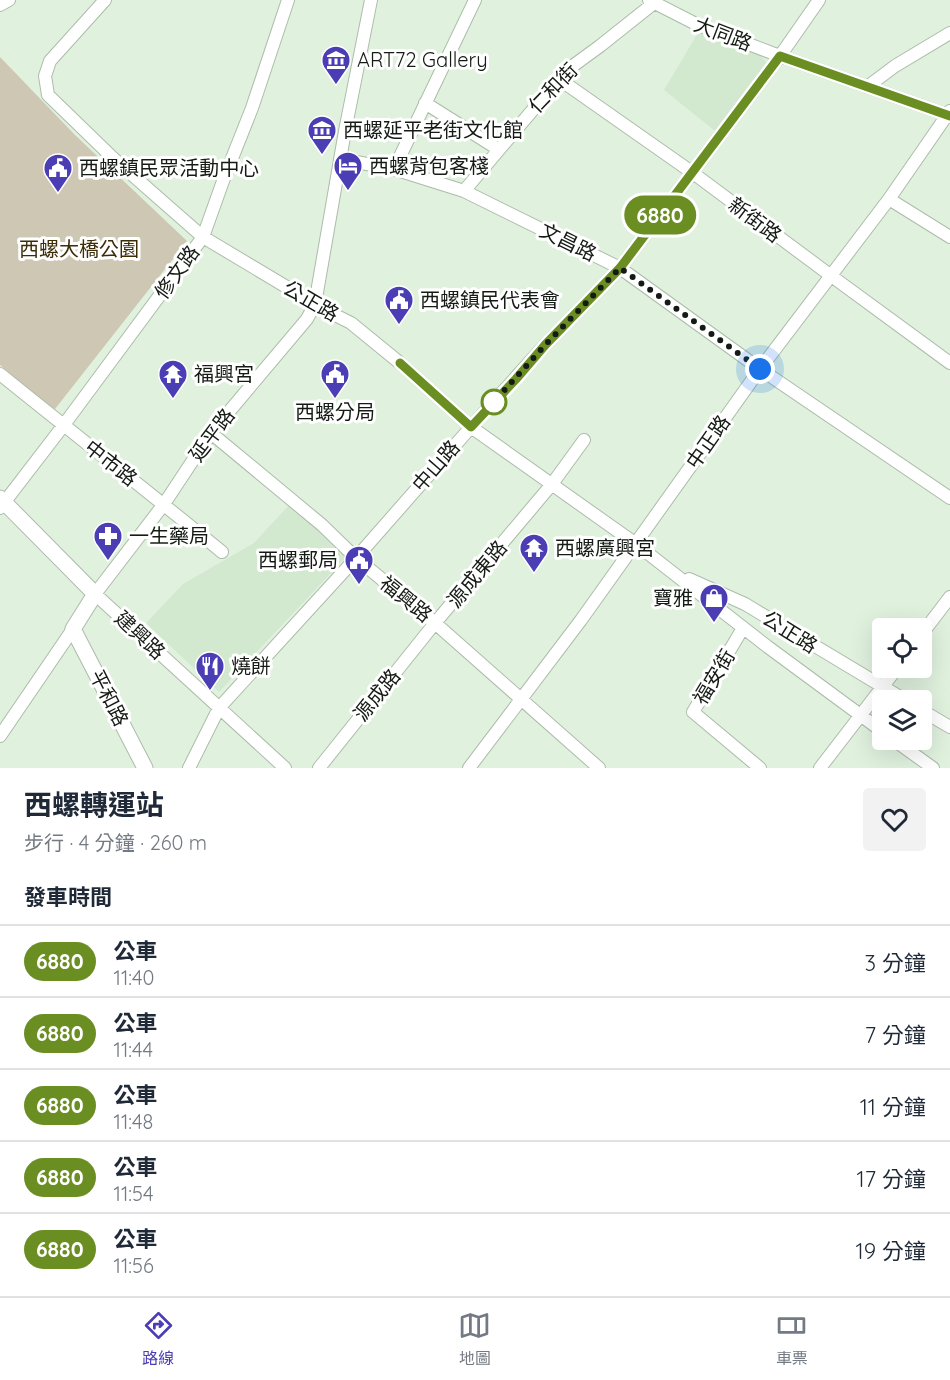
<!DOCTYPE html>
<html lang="zh-TW">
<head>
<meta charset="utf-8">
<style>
	:root { --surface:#fff; --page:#f2f2f3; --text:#1f2937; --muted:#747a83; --line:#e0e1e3; --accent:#4b3db4 }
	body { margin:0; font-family:Quicksand,"Noto Sans TC",sans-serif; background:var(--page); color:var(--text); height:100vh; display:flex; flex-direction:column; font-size:22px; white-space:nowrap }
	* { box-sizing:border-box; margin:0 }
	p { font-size:20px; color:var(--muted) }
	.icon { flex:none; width:33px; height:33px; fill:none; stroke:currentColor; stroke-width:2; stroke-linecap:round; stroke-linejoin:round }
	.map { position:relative; height:768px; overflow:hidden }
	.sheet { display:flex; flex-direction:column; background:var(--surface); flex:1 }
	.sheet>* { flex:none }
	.badge { padding:0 12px; border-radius:20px; font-size:21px; line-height:39px }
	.tools { position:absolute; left:872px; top:618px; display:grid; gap:12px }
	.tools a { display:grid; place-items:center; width:60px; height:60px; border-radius:6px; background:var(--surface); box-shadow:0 6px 24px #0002; font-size:30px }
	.you { position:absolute; width:30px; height:30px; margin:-15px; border:4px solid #fff; border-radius:50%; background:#1a73e8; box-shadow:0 0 0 9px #1a73e833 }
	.map>.badge { position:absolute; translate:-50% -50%; box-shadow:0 0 0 3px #fff }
	h2 { padding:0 24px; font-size:22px; line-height:54px }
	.round { display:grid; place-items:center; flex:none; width:63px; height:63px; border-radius:6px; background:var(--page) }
	.summary { display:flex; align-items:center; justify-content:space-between; height:102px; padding:0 24px }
	h1 { font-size:28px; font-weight:700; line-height:45px }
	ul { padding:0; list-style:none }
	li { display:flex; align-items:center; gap:18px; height:72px; padding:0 24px; border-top:2px solid var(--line) }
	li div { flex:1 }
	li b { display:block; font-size:22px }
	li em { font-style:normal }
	li .badge { min-width:66px; font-weight:700; text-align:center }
	.tab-bar { display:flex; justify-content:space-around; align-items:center; height:84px; border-top:2px solid var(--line); background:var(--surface); font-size:16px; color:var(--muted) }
	.tab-bar a { display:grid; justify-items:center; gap:3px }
	.tab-bar .on { color:var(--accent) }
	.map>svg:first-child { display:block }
	.built { fill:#d2e9d0 }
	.green { fill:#cec7b4 }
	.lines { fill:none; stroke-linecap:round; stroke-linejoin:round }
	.minor-casing { stroke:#acbcaa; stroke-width:14 }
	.major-casing { stroke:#acbcaa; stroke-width:17 }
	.minor { stroke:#fff; stroke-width:12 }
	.major { stroke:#fff; stroke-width:15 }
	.line-casing { stroke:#fff; stroke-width:14 }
	.line { stroke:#6b8e23; stroke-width:9 }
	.walk { stroke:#141a14; stroke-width:6; stroke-dasharray:0 10.8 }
	.stop-dot { fill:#fff; stroke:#6b8e23; stroke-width:3 }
	.labels { text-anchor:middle; stroke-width:6; stroke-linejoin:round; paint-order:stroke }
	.street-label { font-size:20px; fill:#141a14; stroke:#fff }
	.poi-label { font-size:20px; fill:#141a14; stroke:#fff; text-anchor:start }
	.park-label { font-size:20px; fill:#3c2d07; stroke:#fff }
</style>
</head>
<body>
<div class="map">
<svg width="950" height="768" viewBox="0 0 950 768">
	<rect width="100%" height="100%" fill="#e0f1de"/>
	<path class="built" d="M 699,31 L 760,55 L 767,63 L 715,131 L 664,90 Z
		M 290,504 L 346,557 L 219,692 L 146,623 L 183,584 L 254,543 Z"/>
	<path class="green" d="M 0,57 L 75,135 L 187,241 L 55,409 L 47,405 L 0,365 Z"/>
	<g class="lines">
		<g class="minor-casing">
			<path id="minor" d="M 105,0 L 50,61 L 45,76 L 48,95 L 113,158 L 203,237 L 325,310 L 351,323 L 400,363 L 471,427 L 636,544 L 768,647 L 882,731
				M 649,0 L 696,24 L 780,56 L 950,116
				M 0,5 L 9,0
				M 559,79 L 693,173 L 830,275 L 950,363
				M 867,87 L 895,66 L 950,33
				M 425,103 L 498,149
				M 340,159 L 394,169 L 464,191 L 620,268 L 760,369 L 950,498
				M 394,169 L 475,0
				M 464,191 L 559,79 L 574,65 L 600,46 L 654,3 L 656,0
				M 889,199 L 950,237
				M 0,374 C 74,434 149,492 222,552
				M 211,433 L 322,525 L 356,558 L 435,623 L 599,768
				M 0,508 L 63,426 L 203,237 L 223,181 L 252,108 L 288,0
				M 689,579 L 745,604 L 905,700
				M 743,628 L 693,712 L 760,768
				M 921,635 L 950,597
				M 921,710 L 950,727
				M 0,736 L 73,629
				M 894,740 L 933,768
				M 189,768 L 219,708 L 356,558 L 471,427 L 546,344 L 620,268 L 780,56 L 819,0
				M 285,768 L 95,594 L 164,504 L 211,433 L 307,319 L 315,304 L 345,131 L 371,0
				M 319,768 L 435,623 L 552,484 L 584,440
				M 469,768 L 581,620 L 760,369 L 889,199 L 950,111
				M 820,768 L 897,668"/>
		</g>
		<g class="major-casing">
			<path id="major" d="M 0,498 L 95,594 L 73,629 L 145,768"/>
		</g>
		<use href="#minor" class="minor"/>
		<use href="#major" class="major"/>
	</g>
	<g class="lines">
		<g class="line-casing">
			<path id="line" d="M 400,363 L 471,427 L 516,379 L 546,344 L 620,268 L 780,56 L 950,116"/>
		</g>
		<use href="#line" class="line"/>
		<path class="walk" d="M 494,402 L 492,404 L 546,344 L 620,268 L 760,369"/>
	</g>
	<defs>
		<g id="museum-pin" transform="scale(1.5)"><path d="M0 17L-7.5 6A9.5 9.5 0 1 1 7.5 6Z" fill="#4b3db4" stroke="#fff"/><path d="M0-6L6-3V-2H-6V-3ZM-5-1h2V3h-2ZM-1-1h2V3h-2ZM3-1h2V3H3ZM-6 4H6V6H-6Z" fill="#fff"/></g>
		<g id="hotel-pin" transform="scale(1.5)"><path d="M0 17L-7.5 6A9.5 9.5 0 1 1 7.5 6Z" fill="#4b3db4" stroke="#fff"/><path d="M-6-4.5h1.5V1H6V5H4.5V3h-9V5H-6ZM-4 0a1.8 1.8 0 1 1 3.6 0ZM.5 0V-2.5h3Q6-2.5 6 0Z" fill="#fff"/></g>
		<g id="civic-pin" transform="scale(1.5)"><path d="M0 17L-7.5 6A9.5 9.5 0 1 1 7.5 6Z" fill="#4b3db4" stroke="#fff"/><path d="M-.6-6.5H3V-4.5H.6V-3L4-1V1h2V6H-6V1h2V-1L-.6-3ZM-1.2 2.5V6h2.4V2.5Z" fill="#fff"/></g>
		<g id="temple-pin" transform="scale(1.5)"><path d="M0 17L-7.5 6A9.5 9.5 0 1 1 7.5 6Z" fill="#4b3db4" stroke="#fff"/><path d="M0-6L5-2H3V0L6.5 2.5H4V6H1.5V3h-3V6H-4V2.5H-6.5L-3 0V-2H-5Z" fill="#fff"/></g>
		<g id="pharmacy-pin" transform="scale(1.5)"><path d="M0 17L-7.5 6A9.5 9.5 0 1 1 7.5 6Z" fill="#4b3db4" stroke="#fff"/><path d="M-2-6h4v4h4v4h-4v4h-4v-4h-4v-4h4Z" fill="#fff"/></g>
		<g id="shop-pin" transform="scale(1.5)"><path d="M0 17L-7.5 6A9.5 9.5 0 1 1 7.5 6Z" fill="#4b3db4" stroke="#fff"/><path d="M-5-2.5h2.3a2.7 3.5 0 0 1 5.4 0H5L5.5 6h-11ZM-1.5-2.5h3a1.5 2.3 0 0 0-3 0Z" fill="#fff"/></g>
		<g id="restaurant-pin" transform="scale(1.5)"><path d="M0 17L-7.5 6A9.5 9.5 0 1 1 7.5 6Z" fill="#4b3db4" stroke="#fff"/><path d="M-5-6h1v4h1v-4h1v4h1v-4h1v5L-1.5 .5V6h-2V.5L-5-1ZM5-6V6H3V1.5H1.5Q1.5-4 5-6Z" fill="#fff"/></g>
	</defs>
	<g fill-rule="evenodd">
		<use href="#museum-pin" x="336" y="60"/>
		<use href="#museum-pin" x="322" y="130"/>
		<use href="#hotel-pin" x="348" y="166"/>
		<use href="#civic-pin" x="58" y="168"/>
		<use href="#civic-pin" x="399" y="300"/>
		<use href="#temple-pin" x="173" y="374"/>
		<use href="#civic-pin" x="335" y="374"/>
		<use href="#pharmacy-pin" x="108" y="536"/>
		<use href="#temple-pin" x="534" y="548"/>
		<use href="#civic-pin" x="359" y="560"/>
		<use href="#shop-pin" x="714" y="598"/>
		<use href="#restaurant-pin" x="210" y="666"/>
	</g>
	<circle class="stop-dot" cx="494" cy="402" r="12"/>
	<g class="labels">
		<g class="street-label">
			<text transform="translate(723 34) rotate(21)" y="7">大同路</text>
			<text transform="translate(553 88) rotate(-46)" y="7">仁和街</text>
			<text transform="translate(755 220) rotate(37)" y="7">新街路</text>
			<text transform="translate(568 242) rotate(26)" y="7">文昌路</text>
			<text transform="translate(177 272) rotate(-54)" y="7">修文路</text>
			<text transform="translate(311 301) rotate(30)" y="7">公正路</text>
			<text transform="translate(212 435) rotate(-53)" y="7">延平路</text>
			<text transform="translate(708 442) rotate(-55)" y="7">中正路</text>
			<text transform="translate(111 463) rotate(38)" y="7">中市路</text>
			<text transform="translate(436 466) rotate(-49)" y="7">中山路</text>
			<text transform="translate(477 574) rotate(-50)" y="7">源成東路</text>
			<text transform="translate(406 599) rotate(39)" y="7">福興路</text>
			<text transform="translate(790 632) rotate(32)" y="7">公正路</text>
			<text transform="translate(140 635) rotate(43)" y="7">建興路</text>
			<text transform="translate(714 677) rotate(-59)" y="7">福安街</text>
			<text transform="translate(377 695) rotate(-51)" y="7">源成路</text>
			<text transform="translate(109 698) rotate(63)" y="7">平和路</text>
		</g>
		<g class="poi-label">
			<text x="357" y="67">ART72 Gallery</text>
			<text x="343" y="137">西螺延平老街文化館</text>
			<text x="369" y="173">西螺背包客棧</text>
			<text x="79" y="175">西螺鎮民眾活動中心</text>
			<text x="420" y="307">西螺鎮民代表會</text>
			<text x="194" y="381">福興宮</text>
			<text x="335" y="419" text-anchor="middle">西螺分局</text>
			<text x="129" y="543">一生藥局</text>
			<text x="555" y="555">西螺廣興宮</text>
			<text x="338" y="567" text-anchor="end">西螺郵局</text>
			<text x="693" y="605" text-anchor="end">寶雅</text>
			<text x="231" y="673">燒餅</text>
		</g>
		<g class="park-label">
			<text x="79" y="256">西螺大橋公園</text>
		</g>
	</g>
</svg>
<div class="tools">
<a><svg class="icon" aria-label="locate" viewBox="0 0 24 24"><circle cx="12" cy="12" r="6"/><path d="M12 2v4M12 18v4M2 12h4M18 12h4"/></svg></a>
<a><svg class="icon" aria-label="layers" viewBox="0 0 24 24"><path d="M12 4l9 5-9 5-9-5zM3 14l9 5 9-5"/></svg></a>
</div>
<div class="you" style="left:760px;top:369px"></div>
<b class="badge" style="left:660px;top:215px;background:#6b8e23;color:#fff">6880</b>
</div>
<section class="sheet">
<div class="summary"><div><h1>西螺轉運站</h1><p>步行 · 4 分鐘 · 260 m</p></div><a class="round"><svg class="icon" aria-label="heart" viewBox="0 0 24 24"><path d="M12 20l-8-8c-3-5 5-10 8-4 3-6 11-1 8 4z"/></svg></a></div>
<h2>發車時間</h2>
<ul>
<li><span class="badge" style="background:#6b8e23;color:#fff">6880</span><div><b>公車</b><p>11:40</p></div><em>3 分鐘</em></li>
<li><span class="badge" style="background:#6b8e23;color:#fff">6880</span><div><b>公車</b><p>11:44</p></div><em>7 分鐘</em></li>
<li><span class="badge" style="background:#6b8e23;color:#fff">6880</span><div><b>公車</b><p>11:48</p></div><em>11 分鐘</em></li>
<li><span class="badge" style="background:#6b8e23;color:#fff">6880</span><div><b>公車</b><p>11:54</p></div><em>17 分鐘</em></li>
<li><span class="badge" style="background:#6b8e23;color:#fff">6880</span><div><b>公車</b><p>11:56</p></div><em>19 分鐘</em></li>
</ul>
</section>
<nav class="tab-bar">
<a class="on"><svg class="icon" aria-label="directions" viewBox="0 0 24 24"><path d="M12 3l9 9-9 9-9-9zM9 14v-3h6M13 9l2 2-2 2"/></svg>路線</a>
<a><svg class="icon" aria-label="map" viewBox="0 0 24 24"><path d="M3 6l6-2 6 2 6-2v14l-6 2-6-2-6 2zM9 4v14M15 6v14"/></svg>地圖</a>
<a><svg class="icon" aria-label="tickets" viewBox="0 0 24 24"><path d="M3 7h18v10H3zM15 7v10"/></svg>車票</a>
</nav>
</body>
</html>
